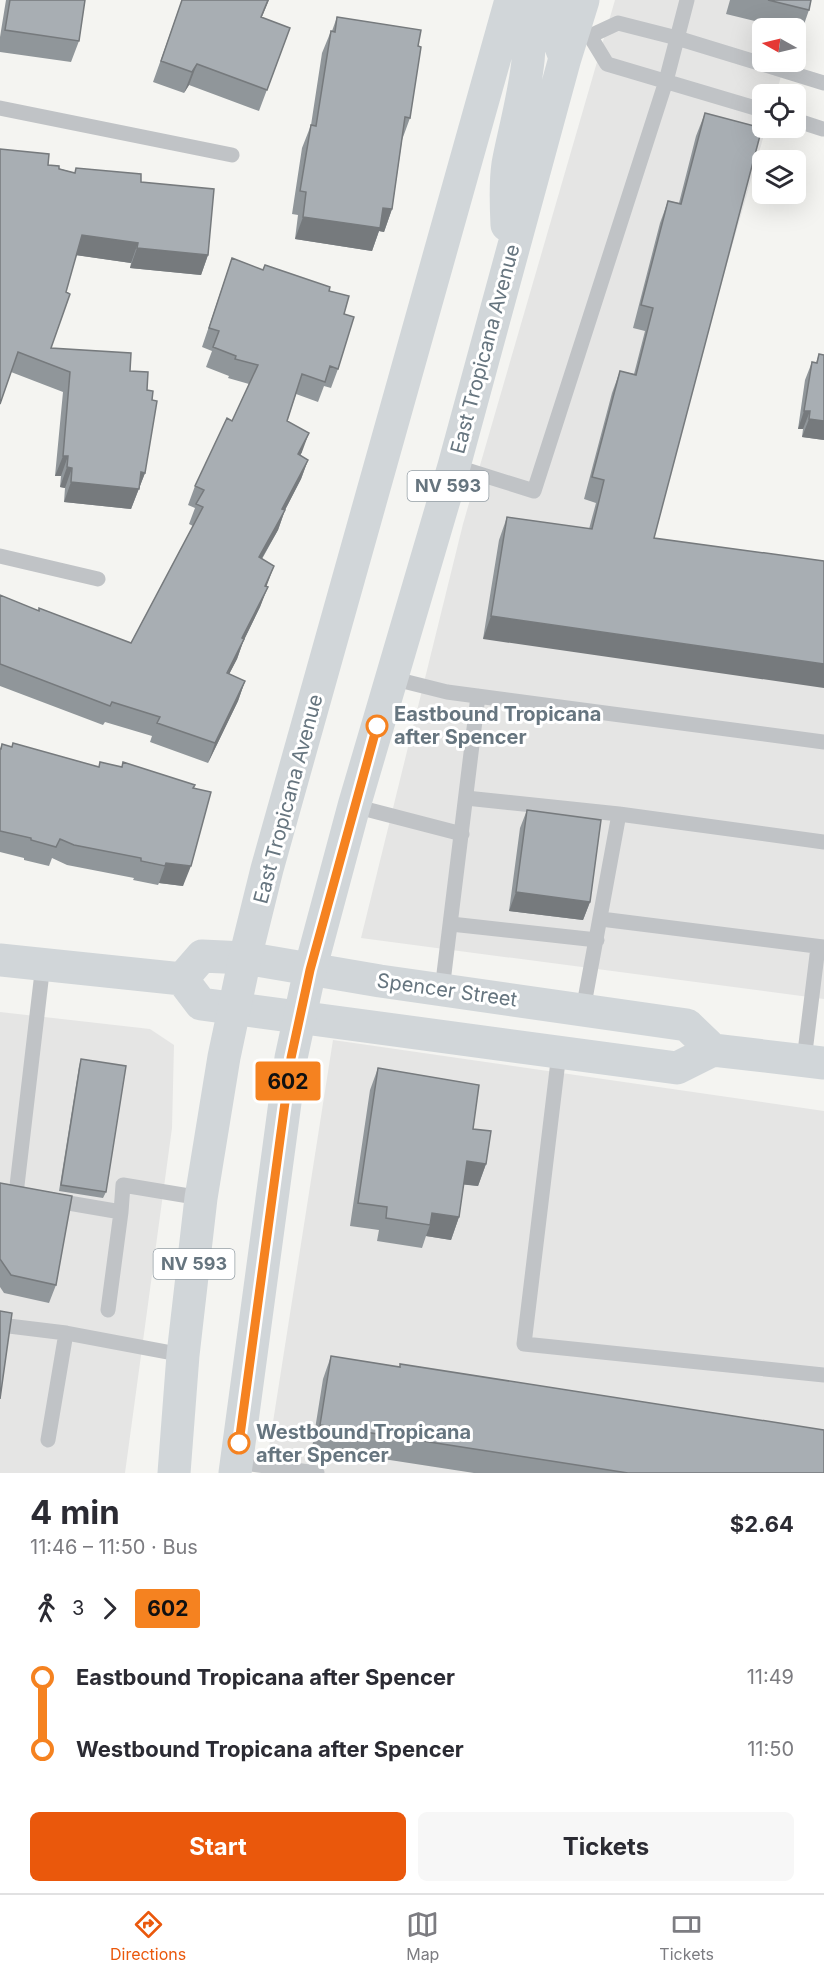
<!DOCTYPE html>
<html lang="en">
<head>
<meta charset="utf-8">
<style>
	:root { --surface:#fff; --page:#f7f7f7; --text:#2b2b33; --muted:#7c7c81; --line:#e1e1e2; --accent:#ea580c }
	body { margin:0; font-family:Inter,sans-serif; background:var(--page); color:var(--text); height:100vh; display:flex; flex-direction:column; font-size:22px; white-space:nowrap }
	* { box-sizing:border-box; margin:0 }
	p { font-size:20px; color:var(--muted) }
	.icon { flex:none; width:33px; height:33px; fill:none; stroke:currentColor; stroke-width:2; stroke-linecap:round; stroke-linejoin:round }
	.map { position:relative; height:1473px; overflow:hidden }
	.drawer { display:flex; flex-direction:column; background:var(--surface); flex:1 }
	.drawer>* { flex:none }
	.badge { padding:0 12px; border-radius:4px; font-size:21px; line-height:39px }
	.needle { width:39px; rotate:278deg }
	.controls { position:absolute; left:752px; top:18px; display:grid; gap:12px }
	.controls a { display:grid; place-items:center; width:54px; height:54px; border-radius:9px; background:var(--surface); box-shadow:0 6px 24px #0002; font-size:30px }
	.map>.badge { position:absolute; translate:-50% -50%; box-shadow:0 0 0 3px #fff }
	.legs { display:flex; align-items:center; gap:9px; height:66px; padding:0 30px; font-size:20px }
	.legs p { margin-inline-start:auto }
	.summary { display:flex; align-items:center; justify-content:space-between; height:102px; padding:0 30px }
	h1 { font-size:33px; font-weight:700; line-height:45px }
	.action { display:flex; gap:12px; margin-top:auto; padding:12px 30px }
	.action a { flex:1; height:69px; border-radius:9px; background:var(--accent); color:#fff; font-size:24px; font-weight:700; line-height:69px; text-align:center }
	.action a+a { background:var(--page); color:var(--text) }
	ul { padding:0 30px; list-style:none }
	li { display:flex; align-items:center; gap:21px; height:72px; font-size:22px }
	li i { display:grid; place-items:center; width:9px; height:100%; margin:0 8px; background:currentColor }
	li i::after { content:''; width:15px; height:15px; margin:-8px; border:4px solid; border-radius:50%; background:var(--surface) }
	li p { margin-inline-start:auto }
	li:first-child i { background:linear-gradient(#0000 50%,currentColor 0) }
	li:last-child i { background:linear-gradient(currentColor 50%,#0000 0) }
	.tabs { display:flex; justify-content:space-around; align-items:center; height:84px; border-top:2px solid var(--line); background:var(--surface); font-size:16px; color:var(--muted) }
	.tabs a { display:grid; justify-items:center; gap:3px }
	.tabs .active { color:var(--accent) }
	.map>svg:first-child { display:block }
	.built { fill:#e5e5e4 }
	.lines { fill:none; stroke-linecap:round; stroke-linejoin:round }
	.lane { stroke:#c0c3c6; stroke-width:15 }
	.secondary { stroke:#d1d6d9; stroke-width:33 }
	.primary { stroke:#d1d6d9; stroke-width:33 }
	.wall { fill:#90969a }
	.shaded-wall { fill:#767a7d }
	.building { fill:#a8aeb3; stroke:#767a7d; stroke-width:1.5 }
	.line-1-casing { stroke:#fff; stroke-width:14 }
	.line-1 { stroke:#f58220; stroke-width:9 }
	.stop-1-dot { fill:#fff; stroke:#f58220; stroke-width:3 }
	.labels { text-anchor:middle; stroke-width:6; stroke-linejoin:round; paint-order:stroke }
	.shield { fill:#fff; stroke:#949ea5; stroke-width:1.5 }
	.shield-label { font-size:18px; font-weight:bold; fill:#66757f }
	.street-label { font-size:20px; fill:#66757f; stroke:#fff }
	.stop-label { font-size:20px; font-weight:bold; fill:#66757f; stroke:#fff; text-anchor:start }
</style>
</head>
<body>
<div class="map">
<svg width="824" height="1473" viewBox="0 0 824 1473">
	<rect width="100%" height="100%" fill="#f4f4f1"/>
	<path class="built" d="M 615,0 L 803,0 L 795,28 L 762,28 L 762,62 L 785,62 L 776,94 L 762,94 L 762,128 L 766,128 L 648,540 L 824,566 L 824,999 L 361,938 L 463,524 Z
		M 0,1012 L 150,1029 L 174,1045 L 172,1128 L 125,1473 L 0,1473 Z
		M 333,1040 L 824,1111 L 824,1473 L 265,1473 Z"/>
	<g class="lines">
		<path class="lane" d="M 581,33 L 590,36 L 607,64 L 762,110
			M 590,36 L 618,23 L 677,38 L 824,83
			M 0,108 L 232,155
			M 795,120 L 823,129
			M 454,466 L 534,491 L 666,81 L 687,0
			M 0,556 L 98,579
			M 391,678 L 447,692 L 824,742
			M 466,798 L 619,814 L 824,842
			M 354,806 L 462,834
			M 601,919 L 824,947
			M 451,924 L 597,940
			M 442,990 L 478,696
			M 583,1010 L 619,814
			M 559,1053 L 524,1344 L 824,1375
			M 804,1060 L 818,947
			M 28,1196 L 16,1194 L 43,964
			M 51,1200 L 121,1212 L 108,1310
			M 121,1212 L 123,1185 L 201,1198
			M 0,1325 L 66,1333 L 183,1355
			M 48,1440 L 66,1333
			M 236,1462 L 317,1473"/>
		<path class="secondary" d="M 0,960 L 182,979 L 201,1004 L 677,1068 L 713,1050 L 824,1063
			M 182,979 L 202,956 L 245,958 L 380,981 L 687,1025 L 713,1050"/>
		<path class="primary" d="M 552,0 L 554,27 L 565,58
			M 507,225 C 506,205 505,184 508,164 C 514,127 545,30 519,0
			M 174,1473 L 183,1355 L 201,1198 L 224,1057 L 245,958 L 267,869 L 511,0
			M 235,1473 L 291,1058 L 310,970 L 354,806 L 454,466 L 565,58 L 583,0"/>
	</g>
	<path class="wall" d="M 6,0 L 85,0 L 79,41 L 71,62 L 0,52 L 0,37 Z
		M 182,0 L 262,18 L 290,28 L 259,111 L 189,85 L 184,93 L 153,82 Z
		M 730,0 L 811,0 L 809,10 L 801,33 L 795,31 L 795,28 L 783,28 L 726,14 Z
		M 337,17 L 418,46 L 410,118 L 402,140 L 392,209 L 384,232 L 379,231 L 372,251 L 295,239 L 298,215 L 292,214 L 302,148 L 311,125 L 322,53 L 331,31 L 332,31 Z
		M 705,113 L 654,538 L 483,639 L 499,540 L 507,517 L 589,529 L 596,503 L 584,499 L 612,393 L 620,371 L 634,374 L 645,331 L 633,328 L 660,223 L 668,201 L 679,203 L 696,136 Z
		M 48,165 L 75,173 L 141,182 L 208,255 L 201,275 L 130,268 L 131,263 L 76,255 L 51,348 L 130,371 L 145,473 L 131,509 L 64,502 L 65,488 L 60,487 L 61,476 L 55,476 L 63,392 L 11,372 Z
		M 232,258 L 263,270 L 329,291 L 344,314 L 338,369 L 331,388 L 324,386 L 318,402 L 296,394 L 287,421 L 302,452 L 300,455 L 308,460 L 301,479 L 285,510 L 278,530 L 262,559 L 267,587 L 260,607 L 243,642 L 237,659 L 229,674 L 245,681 L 238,701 L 208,763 L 150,742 L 152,736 L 105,722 L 103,725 L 0,686 L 0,595 L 39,611 L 131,643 L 193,526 L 189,524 L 195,508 L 188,505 L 195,486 L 232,421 L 249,384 L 228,378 L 229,376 L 206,367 L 212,351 L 202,347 Z
		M 819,354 L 824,355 L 824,440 L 802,437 L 803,429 L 798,429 L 805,380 L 812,362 L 816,363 Z
		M 2,744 L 11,747 L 98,767 L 194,788 L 183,886 L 159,883 L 158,885 L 133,880 L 134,878 L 67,865 L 52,858 L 49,866 L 24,860 L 24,858 L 0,852 L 0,749 Z
		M 527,810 L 590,902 L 583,920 L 509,911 L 520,828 Z
		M 81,1059 L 106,1192 L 103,1198 L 59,1191 L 79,1066 Z
		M 378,1068 L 473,1129 L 486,1164 L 478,1186 L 463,1184 L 459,1217 L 451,1240 L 426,1236 L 422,1248 L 377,1241 L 379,1230 L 350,1226 L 370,1090 Z
		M 0,1183 L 56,1285 L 49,1303 L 4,1293 L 0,1287 Z
		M 331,1356 L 824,1473 L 474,1473 L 312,1448 L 323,1379 Z"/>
	<path class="shaded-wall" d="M 268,0 L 269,0 L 253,38 L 261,17 Z
		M 197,64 L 189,85 L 184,93 L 192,72 Z
		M 383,208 L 392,209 L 384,232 L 379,231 L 372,251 L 295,239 L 303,217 Z
		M 82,235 L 138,243 L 131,263 L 75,255 Z
		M 137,248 L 208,255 L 201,275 L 130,268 Z
		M 804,411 L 810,411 L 803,429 L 798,429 Z
		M 809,419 L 824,421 L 824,440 L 802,437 Z
		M 309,433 L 302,452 L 291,474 L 298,454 Z
		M 63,456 L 68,456 L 61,476 L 55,476 Z
		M 308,460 L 301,479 L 285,510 L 278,530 L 251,577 L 259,557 L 282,509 Z
		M 67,467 L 72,468 L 65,488 L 60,487 Z
		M 141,472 L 145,473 L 131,509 L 64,502 L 71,482 Z
		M 274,566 L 267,585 L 258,606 L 265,586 Z
		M 268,587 L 260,607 L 243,642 L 237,659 L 220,692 L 242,638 Z
		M 491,616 L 824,664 L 824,688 L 483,639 Z
		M 245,681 L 238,701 L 208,763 L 215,743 Z
		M 166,863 L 191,866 L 183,886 L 159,883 Z
		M 516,892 L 590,902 L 583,920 L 509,911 Z
		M 467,1161 L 486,1164 L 478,1186 L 458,1184 Z
		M 432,1213 L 459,1217 L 451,1240 L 426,1236 L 430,1225 Z"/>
	<path class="building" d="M 10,0 L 85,0 L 79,41 L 5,30 Z
		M 182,0 L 268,0 L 261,17 L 290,28 L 267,90 L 197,64 L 192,72 L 161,61 Z
		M 768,0 L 811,0 L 809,10 Z
		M 337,17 L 421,30 L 418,46 L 421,47 L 410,118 L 405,117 L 392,209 L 383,208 L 380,228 L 303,217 L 306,192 L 300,191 L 311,125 L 316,126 L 331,31 L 335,32 Z
		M 705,113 L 762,128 L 654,538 L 824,561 L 824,664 L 491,616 L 507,517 L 592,529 L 604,480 L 592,477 L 620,371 L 636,375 L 653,308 L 641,305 L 668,201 L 681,204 Z
		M 0,149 L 49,154 L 48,165 L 59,166 L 59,169 L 75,173 L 76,168 L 141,174 L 141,182 L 214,189 L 208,255 L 137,248 L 138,243 L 82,235 L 66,292 L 70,294 L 51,348 L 131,353 L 130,371 L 148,372 L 147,390 L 153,391 L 152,400 L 157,401 L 145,473 L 141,472 L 139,489 L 71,482 L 72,468 L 67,467 L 68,456 L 63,456 L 70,372 L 18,352 L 0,404 Z
		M 232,258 L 263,270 L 265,265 L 330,287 L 329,291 L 349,296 L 344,314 L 354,317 L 338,369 L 330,366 L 325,382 L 302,374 L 287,421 L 309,433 L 298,454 L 308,460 L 282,509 L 285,510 L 259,557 L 274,566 L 265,586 L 268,587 L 242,638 L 244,639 L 227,673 L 245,681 L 215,743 L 157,723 L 160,717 L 112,702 L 110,706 L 0,664 L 0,595 L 39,611 L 39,608 L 131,643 L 203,507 L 196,504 L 204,490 L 195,486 L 227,418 L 232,421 L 258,365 L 235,359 L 236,356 L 213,347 L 219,331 L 209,328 Z
		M 819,354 L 824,355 L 824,421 L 809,419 L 810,411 L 804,411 L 812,362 L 817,363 Z
		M 13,743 L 99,767 L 100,762 L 122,767 L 123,762 L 195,785 L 193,788 L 211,792 L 191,866 L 166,863 L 165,866 L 141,861 L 141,858 L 74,845 L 60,839 L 56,847 L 31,840 L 31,838 L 0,831 L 0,749 L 1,749 L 2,744 L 12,747 Z
		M 527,810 L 601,820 L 590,902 L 516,892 Z
		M 81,1059 L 126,1066 L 106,1192 L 61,1185 Z
		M 378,1068 L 479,1085 L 473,1129 L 491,1131 L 486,1164 L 467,1161 L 459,1217 L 432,1213 L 430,1225 L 386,1218 L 387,1207 L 358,1203 Z
		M 0,1183 L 72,1196 L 56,1285 L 11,1275 L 0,1259 Z
		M 0,1311 L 12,1313 L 0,1399 Z
		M 331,1356 L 400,1367 L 400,1364 L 824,1430 L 824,1473 L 628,1473 L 320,1425 Z"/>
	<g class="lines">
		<g class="line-1-casing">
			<path id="line-1" d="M 239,1443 L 291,1058 L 310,970 L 377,726"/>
		</g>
		<use href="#line-1" class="line-1"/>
	</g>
	<g class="stop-1-dot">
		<circle cx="377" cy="726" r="10"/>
		<circle cx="239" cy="1443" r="10"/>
	</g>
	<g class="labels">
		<g class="shield">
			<rect x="407.5" y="471" width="81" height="30" rx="4.5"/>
			<rect x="153.5" y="1249" width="81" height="30" rx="4.5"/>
		</g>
		<g class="shield-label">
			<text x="448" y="492">NV 593</text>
			<text x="194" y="1270">NV 593</text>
		</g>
		<g class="street-label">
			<text transform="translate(485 349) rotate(-75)" y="7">East Tropicana Avenue</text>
			<text transform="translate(288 799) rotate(-75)" y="7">East Tropicana Avenue</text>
			<text transform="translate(447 990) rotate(8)" y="7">Spencer Street</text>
		</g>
		<g class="stop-label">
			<text x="394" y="721">Eastbound Tropicana<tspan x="394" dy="23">after Spencer</tspan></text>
			<text x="256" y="1439">Westbound Tropicana<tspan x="256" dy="23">after Spencer</tspan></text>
		</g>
	</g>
</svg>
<div class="controls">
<a><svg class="needle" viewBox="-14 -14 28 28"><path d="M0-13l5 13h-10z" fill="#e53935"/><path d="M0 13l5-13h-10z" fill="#7c7c81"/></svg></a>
<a><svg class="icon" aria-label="locate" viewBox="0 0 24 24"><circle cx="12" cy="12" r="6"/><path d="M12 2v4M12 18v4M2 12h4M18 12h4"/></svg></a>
<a><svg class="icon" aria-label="layers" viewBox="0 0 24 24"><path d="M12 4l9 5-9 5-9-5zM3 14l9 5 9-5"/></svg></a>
</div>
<b class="badge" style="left:288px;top:1081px;background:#f58220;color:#111">602</b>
</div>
<section class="drawer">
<div class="summary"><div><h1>4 min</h1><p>11:46 – 11:50 · Bus</p></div><b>$2.64</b></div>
<div class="legs"><svg class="icon" aria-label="walk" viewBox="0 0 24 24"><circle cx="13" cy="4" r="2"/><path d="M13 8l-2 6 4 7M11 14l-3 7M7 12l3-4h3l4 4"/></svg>3<svg class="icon" aria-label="forward" viewBox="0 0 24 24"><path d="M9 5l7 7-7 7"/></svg><b class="badge" style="background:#f58220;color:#111">602</b></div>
<ul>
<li><i style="color:#f58220"></i><b>Eastbound Tropicana after Spencer</b><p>11:49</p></li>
<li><i style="color:#f58220"></i><b>Westbound Tropicana after Spencer</b><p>11:50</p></li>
</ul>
<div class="action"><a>Start</a><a>Tickets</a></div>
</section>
<nav class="tabs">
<a class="active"><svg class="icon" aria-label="directions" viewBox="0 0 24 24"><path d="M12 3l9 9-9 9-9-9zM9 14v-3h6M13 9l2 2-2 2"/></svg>Directions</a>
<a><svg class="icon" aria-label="map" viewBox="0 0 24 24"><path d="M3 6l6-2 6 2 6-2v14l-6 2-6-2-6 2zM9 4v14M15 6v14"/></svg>Map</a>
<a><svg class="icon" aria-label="tickets" viewBox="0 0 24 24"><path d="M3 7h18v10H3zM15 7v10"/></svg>Tickets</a>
</nav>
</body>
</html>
